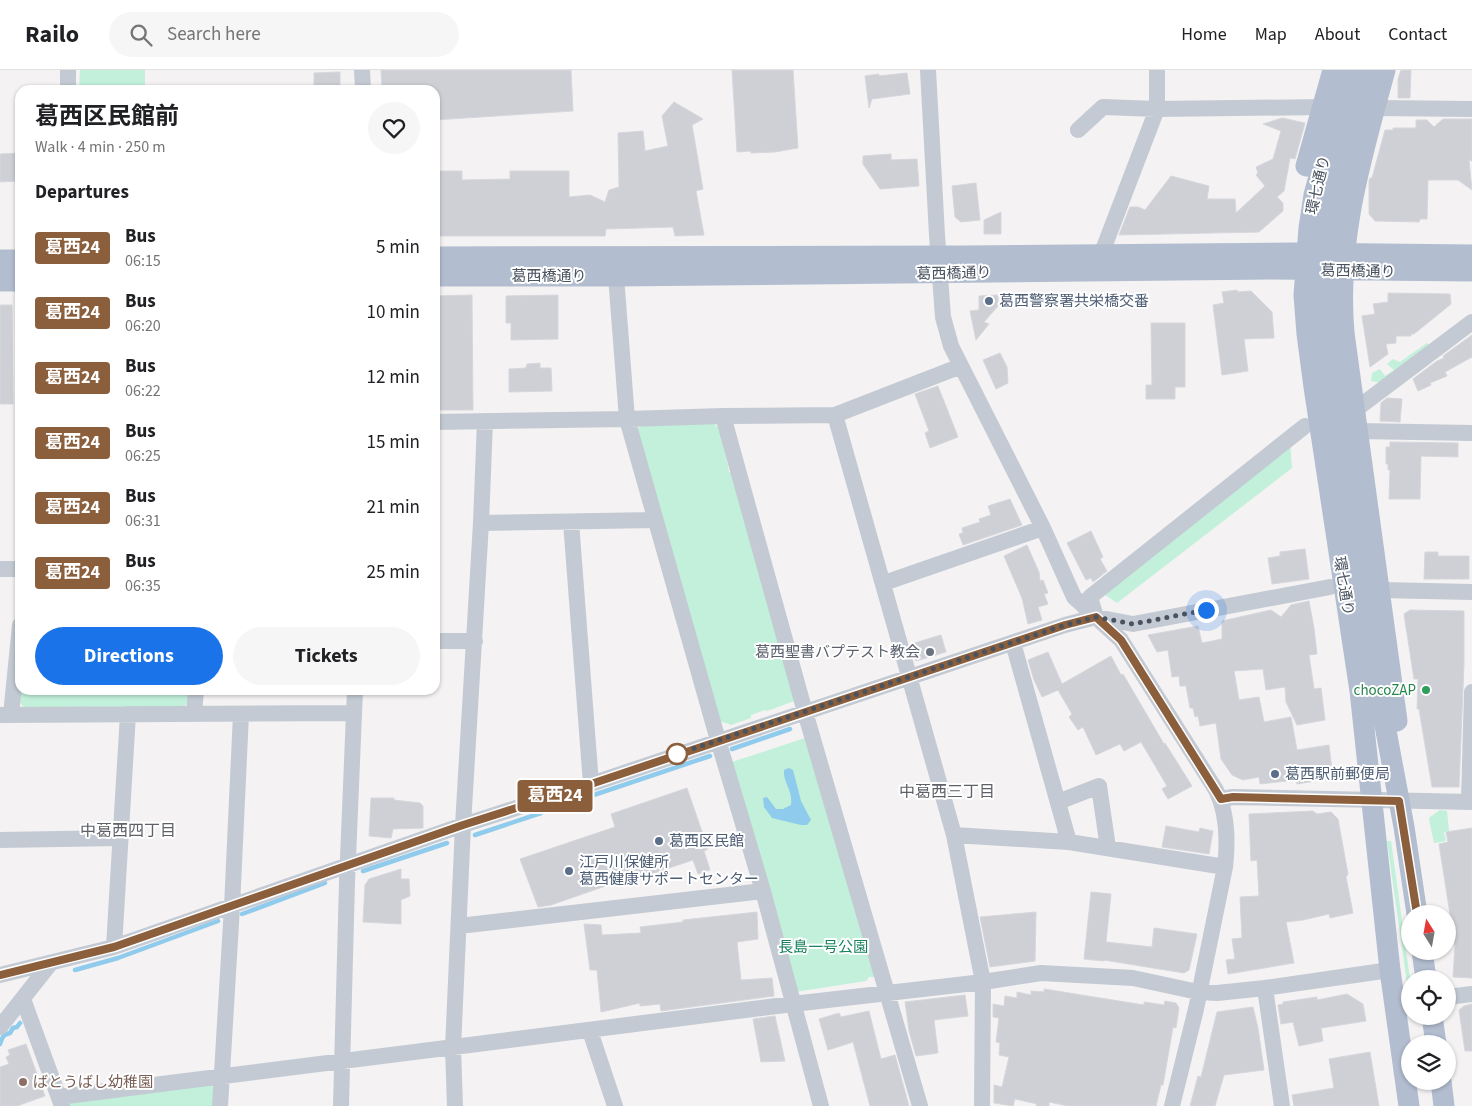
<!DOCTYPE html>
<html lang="en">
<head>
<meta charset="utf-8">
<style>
	:root { --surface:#fff; --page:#f6f6f6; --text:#202124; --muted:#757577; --line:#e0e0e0; --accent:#1a73e8 }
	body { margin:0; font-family:"Source Sans 3","Noto Sans JP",sans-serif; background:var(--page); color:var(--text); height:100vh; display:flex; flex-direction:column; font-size:19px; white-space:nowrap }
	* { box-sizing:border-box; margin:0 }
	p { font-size:16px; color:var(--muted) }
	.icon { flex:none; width:28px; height:28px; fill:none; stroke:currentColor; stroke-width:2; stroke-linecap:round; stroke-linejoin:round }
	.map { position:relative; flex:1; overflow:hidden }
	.panel { position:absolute; left:15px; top:15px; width:425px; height:610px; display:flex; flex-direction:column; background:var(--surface); border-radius:15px; box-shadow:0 1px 4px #0004 }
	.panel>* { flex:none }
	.badge { padding:0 10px; border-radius:4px; font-size:18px; line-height:32px }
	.needle { width:32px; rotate:349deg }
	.controls { position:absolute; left:1401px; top:835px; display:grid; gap:10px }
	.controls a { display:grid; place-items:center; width:55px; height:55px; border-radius:50%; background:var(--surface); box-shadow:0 1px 4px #0004; font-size:25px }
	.you { position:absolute; width:25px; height:25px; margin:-12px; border:4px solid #fff; border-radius:50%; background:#1a73e8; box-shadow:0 0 0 8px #1a73e833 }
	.map>.badge { position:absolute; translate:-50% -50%; box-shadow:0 0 0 2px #fff }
	h2 { padding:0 20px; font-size:19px; line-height:45px }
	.round { display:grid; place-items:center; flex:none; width:52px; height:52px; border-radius:26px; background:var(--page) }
	.summary { display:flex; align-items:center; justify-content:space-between; height:85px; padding:0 20px }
	h1 { font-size:24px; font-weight:700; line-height:38px }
	.action { display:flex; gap:10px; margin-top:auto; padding:10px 20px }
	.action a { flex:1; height:58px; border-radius:30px; background:var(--accent); color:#fff; font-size:20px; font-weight:700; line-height:58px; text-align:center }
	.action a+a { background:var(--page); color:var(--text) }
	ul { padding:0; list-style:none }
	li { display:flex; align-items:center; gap:15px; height:65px; padding:0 20px }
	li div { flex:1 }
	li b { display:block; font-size:19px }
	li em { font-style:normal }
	li .badge { min-width:55px; font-weight:700; text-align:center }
	header { display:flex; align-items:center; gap:30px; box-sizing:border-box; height:70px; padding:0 25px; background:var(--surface); border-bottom:1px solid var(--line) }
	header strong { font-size:24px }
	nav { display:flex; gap:28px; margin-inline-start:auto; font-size:18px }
	.search { width:350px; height:45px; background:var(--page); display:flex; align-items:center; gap:12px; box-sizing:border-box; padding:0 18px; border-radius:28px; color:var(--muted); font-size:19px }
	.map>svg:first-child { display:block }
	.green { fill:#c2f0da }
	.water { fill:#8fcbec }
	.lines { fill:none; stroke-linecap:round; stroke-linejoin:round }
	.stream { stroke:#8fcbec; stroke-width:4.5 }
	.building { fill:#ced0d6; stroke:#d6d7dd }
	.minor { stroke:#c3cad3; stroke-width:16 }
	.major { stroke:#b2bdd0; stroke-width:21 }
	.line-casing { stroke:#fff; stroke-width:11 }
	.line { stroke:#8b5e3c; stroke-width:8 }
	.walk { stroke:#49525f; stroke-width:5; stroke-dasharray:0 9 }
	.service-dot { fill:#5c6f8a; stroke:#fff; stroke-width:2 }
	.worship-dot { fill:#6b7280; stroke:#fff; stroke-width:2 }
	.leisure-dot { fill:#2e9e5b; stroke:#fff; stroke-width:2 }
	.stop-dot { fill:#fff; stroke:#8b5e3c; stroke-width:2.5 }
	.education-dot { fill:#8d6e63; stroke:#fff; stroke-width:2 }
	.labels { text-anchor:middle; stroke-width:4; stroke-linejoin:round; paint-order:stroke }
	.street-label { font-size:15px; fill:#49525f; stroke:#fff }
	.service-label { font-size:15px; fill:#4e5e75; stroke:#fff; text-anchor:start }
	.worship-label { font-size:15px; fill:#5b616d; stroke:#fff; text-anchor:end }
	.leisure-label { font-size:15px; fill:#27864d; stroke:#fff; text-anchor:end }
	.park-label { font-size:15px; fill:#18825d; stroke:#fff }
	.education-label { font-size:15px; fill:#785e54; stroke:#fff; text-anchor:start }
	.neighbourhood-label { font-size:16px; fill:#5e6167; stroke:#fff }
</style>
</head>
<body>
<header>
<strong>Railo</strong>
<div class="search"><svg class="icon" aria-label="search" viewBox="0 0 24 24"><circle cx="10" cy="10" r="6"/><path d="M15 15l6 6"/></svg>Search here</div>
<nav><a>Home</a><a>Map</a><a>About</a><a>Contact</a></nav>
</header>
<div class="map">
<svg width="1472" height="1036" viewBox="0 0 1472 1036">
	<rect width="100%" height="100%" fill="#f4f2f2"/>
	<path class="green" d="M 80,0 L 145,0 L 145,20 L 79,20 Z
		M 1427,273 L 1433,279 L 1387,314 L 1371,311 L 1372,303 L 1380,299 L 1385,306 L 1394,300 L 1387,294 L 1393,289 L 1400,292 Z
		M 712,352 L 719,358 L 728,396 L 729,402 L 731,402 L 797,630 L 767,641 L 765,640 L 751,645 L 751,648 L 731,655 L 720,651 L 635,362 L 642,354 Z
		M 1290,372 L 1292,398 L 1117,533 L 1101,522 Z
		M 21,620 L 189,620 L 188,632 L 183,638 L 24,638 L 20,632 Z
		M 805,668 L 876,907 L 869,907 L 866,911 L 795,922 L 732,692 Z
		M 1440,740 L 1447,741 L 1449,761 L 1444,762 L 1446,771 L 1434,773 L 1429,749 L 1430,747 Z
		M 1387,771 L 1391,771 L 1410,909 L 1410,934 Z
		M 210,1013 L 214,1019 L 213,1036 L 68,1036 L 71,1030 Z"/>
	<path class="water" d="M 789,698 L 793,700 L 801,731 L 811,750 L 807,755 L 801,755 L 772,748 L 764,737 L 763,728 L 767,727 L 776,739 L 783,739 L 791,735 C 793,720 783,713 784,700 Z"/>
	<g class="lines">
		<path class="stream" d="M 732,679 L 790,659
			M 475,765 L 541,743 L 543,740 L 555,738 L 710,686
			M 363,801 L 447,773
			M 242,844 L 325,813
			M 75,900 L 118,888 L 218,851
			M 0,974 C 2,968 3,964 10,963 L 13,958 L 17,957 L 20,953"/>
	</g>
	<path class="building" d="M 381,0 L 571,0 L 573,41 L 435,50 L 435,20 L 382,20 Z
		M 732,0 L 793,0 L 798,78 L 775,82 L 751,83 L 751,81 L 737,82 Z
		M 1401,0 L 1411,0 L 1410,28 L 1398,28 L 1398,9 Z
		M 340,2 L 340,20 L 314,20 L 314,3 Z
		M 907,3 L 910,24 L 872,29 L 869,38 L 865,6 L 879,4 L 878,6 Z
		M 674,32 L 703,49 L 692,55 L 703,119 L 696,121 L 704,165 L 675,166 L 673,157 L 606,159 L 605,166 L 435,166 L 435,101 L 462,101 L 462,110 L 510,109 L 510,101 L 569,101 L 569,127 L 590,125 L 605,132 L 609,120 L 619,117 L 618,63 L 643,61 L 645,81 L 668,76 L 662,46 Z
		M 1282,48 L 1305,53 L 1295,89 L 1290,88 L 1284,121 L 1277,127 L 1283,133 L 1283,141 L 1259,162 L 1119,165 L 1130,137 L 1138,137 L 1145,140 L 1171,106 L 1209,116 L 1207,129 L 1235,129 L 1236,143 L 1265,116 L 1256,105 L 1258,103 L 1256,97 L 1273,89 L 1281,61 L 1263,54 Z
		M 1443,49 L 1472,49 L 1472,91 L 1469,90 L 1472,120 L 1458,110 L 1428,110 L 1427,149 L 1420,149 L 1419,152 L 1375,151 L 1369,144 L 1369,111 L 1370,108 L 1372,108 L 1385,60 L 1393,60 L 1393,58 L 1416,58 L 1416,50 L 1427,50 L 1434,57 Z
		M 20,83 L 20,111 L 0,112 L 0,84 Z
		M 891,84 L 891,90 L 917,89 L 919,116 L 880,119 L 863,94 L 863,86 Z
		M 976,113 L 980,150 L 961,152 L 955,147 L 952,116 Z
		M 1001,142 L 1001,164 L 984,164 L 984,150 Z
		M 1237,220 L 1238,222 L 1251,221 L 1272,242 L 1274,268 L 1244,269 L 1248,301 L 1222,305 L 1213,235 L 1224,233 L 1222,222 Z
		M 1388,223 L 1450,224 L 1451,234 L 1414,264 L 1411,264 L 1411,266 L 1396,266 L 1396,273 L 1386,274 L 1388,284 L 1370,297 L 1362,246 L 1375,244 L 1373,234 L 1388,232 Z
		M 472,225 L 473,340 L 435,340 L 435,226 Z
		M 558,225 L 558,269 L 511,270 L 511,253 L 506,253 L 506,226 Z
		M 998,225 L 998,236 L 984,252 L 989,254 L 976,270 L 970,241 L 979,240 L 979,226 Z
		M 0,235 L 12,235 L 13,334 L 0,334 Z
		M 1151,253 L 1185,253 L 1185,317 L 1175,317 L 1175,329 L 1146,329 L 1146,315 L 1152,315 Z
		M 1472,265 L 1472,287 L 1445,302 L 1447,306 L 1430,313 L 1431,315 L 1418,321 L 1413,309 L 1437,291 L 1444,288 L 1443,286 Z
		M 1000,283 L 1007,297 L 1008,313 L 996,319 L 983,290 Z
		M 540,293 L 540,298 L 551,298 L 552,321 L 509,322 L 509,299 L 526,298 L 527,294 Z
		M 938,316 L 958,367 L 930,378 L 925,363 L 929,361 L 915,324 Z
		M 1387,328 L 1402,329 L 1400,352 L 1380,351 L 1381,333 Z
		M 1390,372 L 1458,373 L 1458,387 L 1421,386 L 1420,429 L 1389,429 L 1390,400 L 1388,400 L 1388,394 L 1386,394 L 1386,377 L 1390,377 Z
		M 1010,429 L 1022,455 L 963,475 L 959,464 L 963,463 L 962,458 L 980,452 L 979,449 L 991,445 L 988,436 Z
		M 1091,461 L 1103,487 L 1100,489 L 1107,501 L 1093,512 L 1091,508 L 1086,510 L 1067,473 Z
		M 1027,475 L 1039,502 L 1040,511 L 1043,510 L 1048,523 L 1044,524 L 1048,534 L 1038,537 L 1042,550 L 1028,554 L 1022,528 L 1004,486 Z
		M 1305,479 L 1309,509 L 1272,514 L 1268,488 L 1280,486 L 1280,482 Z
		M 1425,482 L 1438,482 L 1438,486 L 1469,486 L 1469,509 L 1424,509 Z
		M 1309,531 L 1314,558 L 1317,584 L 1309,585 L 1314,619 L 1321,618 L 1325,650 L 1297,655 L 1286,632 L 1285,617 L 1266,620 L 1263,599 L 1234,601 L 1239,630 L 1259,627 L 1264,652 L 1291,647 L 1297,680 L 1329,675 L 1333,708 L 1297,714 L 1296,710 L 1260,714 L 1259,707 L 1243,710 L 1232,705 L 1221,689 L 1216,653 L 1200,656 L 1198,646 L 1195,647 L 1193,638 L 1190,638 L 1186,616 L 1180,616 L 1179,606 L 1172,607 L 1168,580 L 1157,582 L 1148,565 L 1198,556 L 1202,573 L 1222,569 L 1222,551 L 1271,540 L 1281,547 L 1291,535 Z
		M 1410,540 L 1464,541 L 1464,594 L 1459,717 L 1432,717 L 1419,639 L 1417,639 L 1418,609 L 1414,609 L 1404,544 Z
		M 941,565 L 946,582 L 916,591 L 911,574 Z
		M 1048,582 L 1062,614 L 1111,586 L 1121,605 L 1123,604 L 1164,674 L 1165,673 L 1192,716 L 1168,729 L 1162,719 L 1167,716 L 1141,672 L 1124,681 L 1120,674 L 1096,685 L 1083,657 L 1078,660 L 1069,647 L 1072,644 L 1058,620 L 1042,627 L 1034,610 L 1028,590 Z
		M 687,718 L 708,779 L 704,781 L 710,800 L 698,804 L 693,790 L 639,808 L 637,800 L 615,808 L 617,812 L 551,835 L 538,837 L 520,789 L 615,757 L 611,744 Z
		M 371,728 L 394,728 L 394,730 L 420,733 L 423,736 L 423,758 L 393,759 L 391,768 L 369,766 Z
		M 1313,741 L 1317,744 L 1331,742 L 1338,749 L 1348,804 L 1346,807 L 1353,843 L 1330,848 L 1329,844 L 1303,850 L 1286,852 L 1294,893 L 1228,904 L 1226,890 L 1235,889 L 1232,869 L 1242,868 L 1240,827 L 1259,826 L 1257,790 L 1251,791 L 1249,744 Z
		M 1166,756 L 1199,762 L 1200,758 L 1213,761 L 1209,784 L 1162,777 Z
		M 1472,758 L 1472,908 L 1453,907 L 1455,876 L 1439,774 L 1448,772 L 1446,762 Z
		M 401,799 L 401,809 L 409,809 L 410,826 L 401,830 L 401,854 L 363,852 L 365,815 L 369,809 Z
		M 1091,822 L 1111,824 L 1106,872 L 1152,877 L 1154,858 L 1197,864 L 1189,900 L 1184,903 L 1104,890 L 1104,891 L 1084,889 Z
		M 757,842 L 758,869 L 737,872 L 741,910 L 772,908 L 774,926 L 661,941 L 660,934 L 640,936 L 640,933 L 601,942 L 597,900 L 590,900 L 584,854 L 601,855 L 602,865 L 641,863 L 640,857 L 683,852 L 683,850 Z
		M 1036,842 L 1035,891 L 990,897 L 980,847 Z
		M 1044,919 L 1144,935 L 1144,932 L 1164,935 L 1165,931 L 1176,933 L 1179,938 L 1176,958 L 1173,957 L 1163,1015 L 1161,1015 L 1156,1036 L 1068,1036 L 1049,1032 L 1049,1036 L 1036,1036 L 1037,1034 L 1015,1029 L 1013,1036 L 994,1033 L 994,1015 L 1002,1017 L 1009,987 L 999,985 L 1000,973 L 996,972 L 999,948 L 993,947 L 993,934 L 1004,936 L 1005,926 L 1017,928 L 1017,922 L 1031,925 L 1031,921 L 1044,922 Z
		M 1347,924 L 1363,934 L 1366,951 L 1321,958 L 1323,971 L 1299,976 L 1293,952 L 1281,954 L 1278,935 L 1283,934 L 1283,932 L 1317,927 L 1317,930 Z
		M 965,925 L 968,946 L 934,950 L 938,983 L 916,986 L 909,961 L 905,932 Z
		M 1472,934 L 1472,981 L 1465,981 L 1459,940 L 1464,936 Z
		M 1253,937 L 1258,958 L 1264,1000 L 1224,1005 L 1215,1036 L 1190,1036 L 1198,1006 L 1201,1007 L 1217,942 Z
		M 869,941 L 881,989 L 895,985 L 909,1036 L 870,1036 L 853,972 L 828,980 L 819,949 L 839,943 L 841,947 Z
		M 775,946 L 785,991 L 761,992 L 753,949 Z
		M 26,974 L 45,1026 L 17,1036 L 0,1036 L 0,997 L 9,994 L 6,987 L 10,985 L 8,980 Z
		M 1370,982 L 1379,1036 L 1294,1036 L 1292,1025 L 1334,1018 L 1329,989 Z"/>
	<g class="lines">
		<path class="minor" d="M 68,0 L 68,20
			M 362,0 L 363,20
			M 928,0 L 937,165 L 943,247 L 951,276 L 1043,458 L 1074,527 L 1121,570 L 1216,720 C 1228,744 1228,771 1225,797 L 1196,939 L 1172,1036
			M 1375,38 L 1472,39
			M 1078,60 L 1103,37 L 1157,39 L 1322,37
			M 1101,185 L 1157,39 L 1157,0
			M 616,206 L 627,349 L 718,670 L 763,821 L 821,1036
			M 1355,340 L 1472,252
			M 835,345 L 954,765 L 983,912 L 982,1036
			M 723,346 L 805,642 L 920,1036
			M 435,352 L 627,349 L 723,346 L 835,345 L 961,296
			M 1358,361 L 1472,363
			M 571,452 L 591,714
			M 481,453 L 655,450
			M 0,499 L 20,499
			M 884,513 L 1043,458
			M 1380,520 L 1472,522
			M 1096,547 L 1090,527 L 1305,356
			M 435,571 L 475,571
			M 1013,573 L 1069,772
			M 194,644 L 196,620
			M 0,645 L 354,643
			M 11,645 L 20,555
			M 1221,729 L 1233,727 L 1472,732
			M 1469,731 L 1472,622
			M 1058,732 L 1099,716 L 1108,778
			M 954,765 L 1069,772 L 1225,797
			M 0,770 L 120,768
			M 459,856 L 763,821
			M 114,877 L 128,644
			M 0,905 L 114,877 L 463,755 L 591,714 L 1065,555 L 1096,547 L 1133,554 L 1330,517
			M 1265,918 L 1282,1036
			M 1448,927 L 1472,924
			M 23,929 L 62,1036
			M 0,957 L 50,894
			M 590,961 L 615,1036
			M 59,1027 L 793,934 L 983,912 L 1041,903 L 1133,908 L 1198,922 L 1217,923 L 1265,918 L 1390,900
			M 220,1036 L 232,837 L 241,644
			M 341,1036 L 347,812 L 355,620
			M 455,1036 L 453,978 L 463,755 L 481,453 L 485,351"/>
		<path class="major" d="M 1348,0 L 1314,125 L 1309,158 L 1304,225 L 1307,264 L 1314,317 L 1360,621 L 1390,900 L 1409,1036
			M 1368,0 L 1334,129 L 1325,190 L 1324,221 L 1326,263 L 1333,315 L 1378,618 L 1404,757 L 1417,844
			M 1385,0 C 1361,89 1336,169 1344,263 L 1397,651
			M 1306,96 L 1333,0
			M 435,187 L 969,186 L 1292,183 L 1472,185
			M 0,190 L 20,190
			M 435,206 L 616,206 L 1271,199 L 1472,201
			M 0,211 L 20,211
			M 1422,881 L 1426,909
			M 1432,946 L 1436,974
			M 1441,1011 L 1444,1036"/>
	</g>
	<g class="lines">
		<g class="line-casing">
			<path id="line" d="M 0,905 L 114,877 L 463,755 L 591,714 L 1065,555 L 1096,547 L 1121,570 L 1221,729 L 1233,727 L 1399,731 L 1417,844"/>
		</g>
		<use href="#line" class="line"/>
		<path class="walk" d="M 677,684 L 1065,555 L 1096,547 L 1133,554 L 1206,540"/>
	</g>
	<g class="service-dot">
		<circle cx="989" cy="231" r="5"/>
		<circle cx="1275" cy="704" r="5"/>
		<circle cx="659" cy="771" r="5"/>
		<circle cx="569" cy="801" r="5"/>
	</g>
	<circle class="worship-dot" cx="930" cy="582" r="5"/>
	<circle class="leisure-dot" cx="1426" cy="620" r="5"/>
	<circle class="stop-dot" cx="677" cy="684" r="10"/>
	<circle class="education-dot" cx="23" cy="1012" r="5"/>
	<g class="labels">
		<g class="street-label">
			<text transform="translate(1318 115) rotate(-77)" y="5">環七通り</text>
			<text transform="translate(1358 201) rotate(1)" y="5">葛西橋通り</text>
			<text transform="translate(954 203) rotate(-1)" y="5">葛西橋通り</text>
			<text x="549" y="211">葛西橋通り</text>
			<text transform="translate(1344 516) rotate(81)" y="5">環七通り</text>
		</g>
		<g class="service-label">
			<text x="999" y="236">葛西警察署共栄橋交番</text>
			<text x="1285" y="709">葛西駅前郵便局</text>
			<text x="669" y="776">葛西区民館</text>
			<text x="579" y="797">江戸川保健所<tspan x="579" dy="17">葛西健康サポートセンター</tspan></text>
		</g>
		<g class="worship-label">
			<text x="920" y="587">葛西聖書バプテスト教会</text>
		</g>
		<g class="leisure-label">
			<text x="1416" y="625">chocoZAP</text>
		</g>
		<g class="park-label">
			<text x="823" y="882">長島一号公園</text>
		</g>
		<g class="education-label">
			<text x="33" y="1017">ばとうばし幼稚園</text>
		</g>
		<g class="neighbourhood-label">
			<text x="947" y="727">中葛西三丁目</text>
			<text x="128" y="766">中葛西四丁目</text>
		</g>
	</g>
</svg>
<div class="controls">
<a><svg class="needle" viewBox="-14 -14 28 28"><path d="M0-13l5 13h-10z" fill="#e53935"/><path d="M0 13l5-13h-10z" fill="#757577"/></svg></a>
<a><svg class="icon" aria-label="locate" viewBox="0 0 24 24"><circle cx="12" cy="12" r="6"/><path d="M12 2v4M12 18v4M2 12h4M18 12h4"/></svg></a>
<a><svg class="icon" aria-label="layers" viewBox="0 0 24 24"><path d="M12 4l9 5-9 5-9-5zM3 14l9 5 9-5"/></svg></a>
</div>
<div class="you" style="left:1206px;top:540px"></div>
<b class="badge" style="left:555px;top:726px;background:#8b5e3c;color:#fff">葛西24</b>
<section class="panel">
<div class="summary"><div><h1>葛西区民館前</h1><p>Walk · 4 min · 250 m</p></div><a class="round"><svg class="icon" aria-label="heart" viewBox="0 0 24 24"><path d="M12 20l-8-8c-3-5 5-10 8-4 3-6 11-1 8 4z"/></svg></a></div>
<h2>Departures</h2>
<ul>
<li><span class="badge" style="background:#8b5e3c;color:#fff">葛西24</span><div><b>Bus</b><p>06:15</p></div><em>5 min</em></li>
<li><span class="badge" style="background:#8b5e3c;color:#fff">葛西24</span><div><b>Bus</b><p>06:20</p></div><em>10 min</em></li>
<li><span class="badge" style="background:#8b5e3c;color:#fff">葛西24</span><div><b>Bus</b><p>06:22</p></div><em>12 min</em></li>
<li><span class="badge" style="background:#8b5e3c;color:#fff">葛西24</span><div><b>Bus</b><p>06:25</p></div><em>15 min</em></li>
<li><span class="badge" style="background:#8b5e3c;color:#fff">葛西24</span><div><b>Bus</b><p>06:31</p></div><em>21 min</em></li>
<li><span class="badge" style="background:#8b5e3c;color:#fff">葛西24</span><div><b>Bus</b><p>06:35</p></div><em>25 min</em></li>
</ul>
<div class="action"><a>Directions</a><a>Tickets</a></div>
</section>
</div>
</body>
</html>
